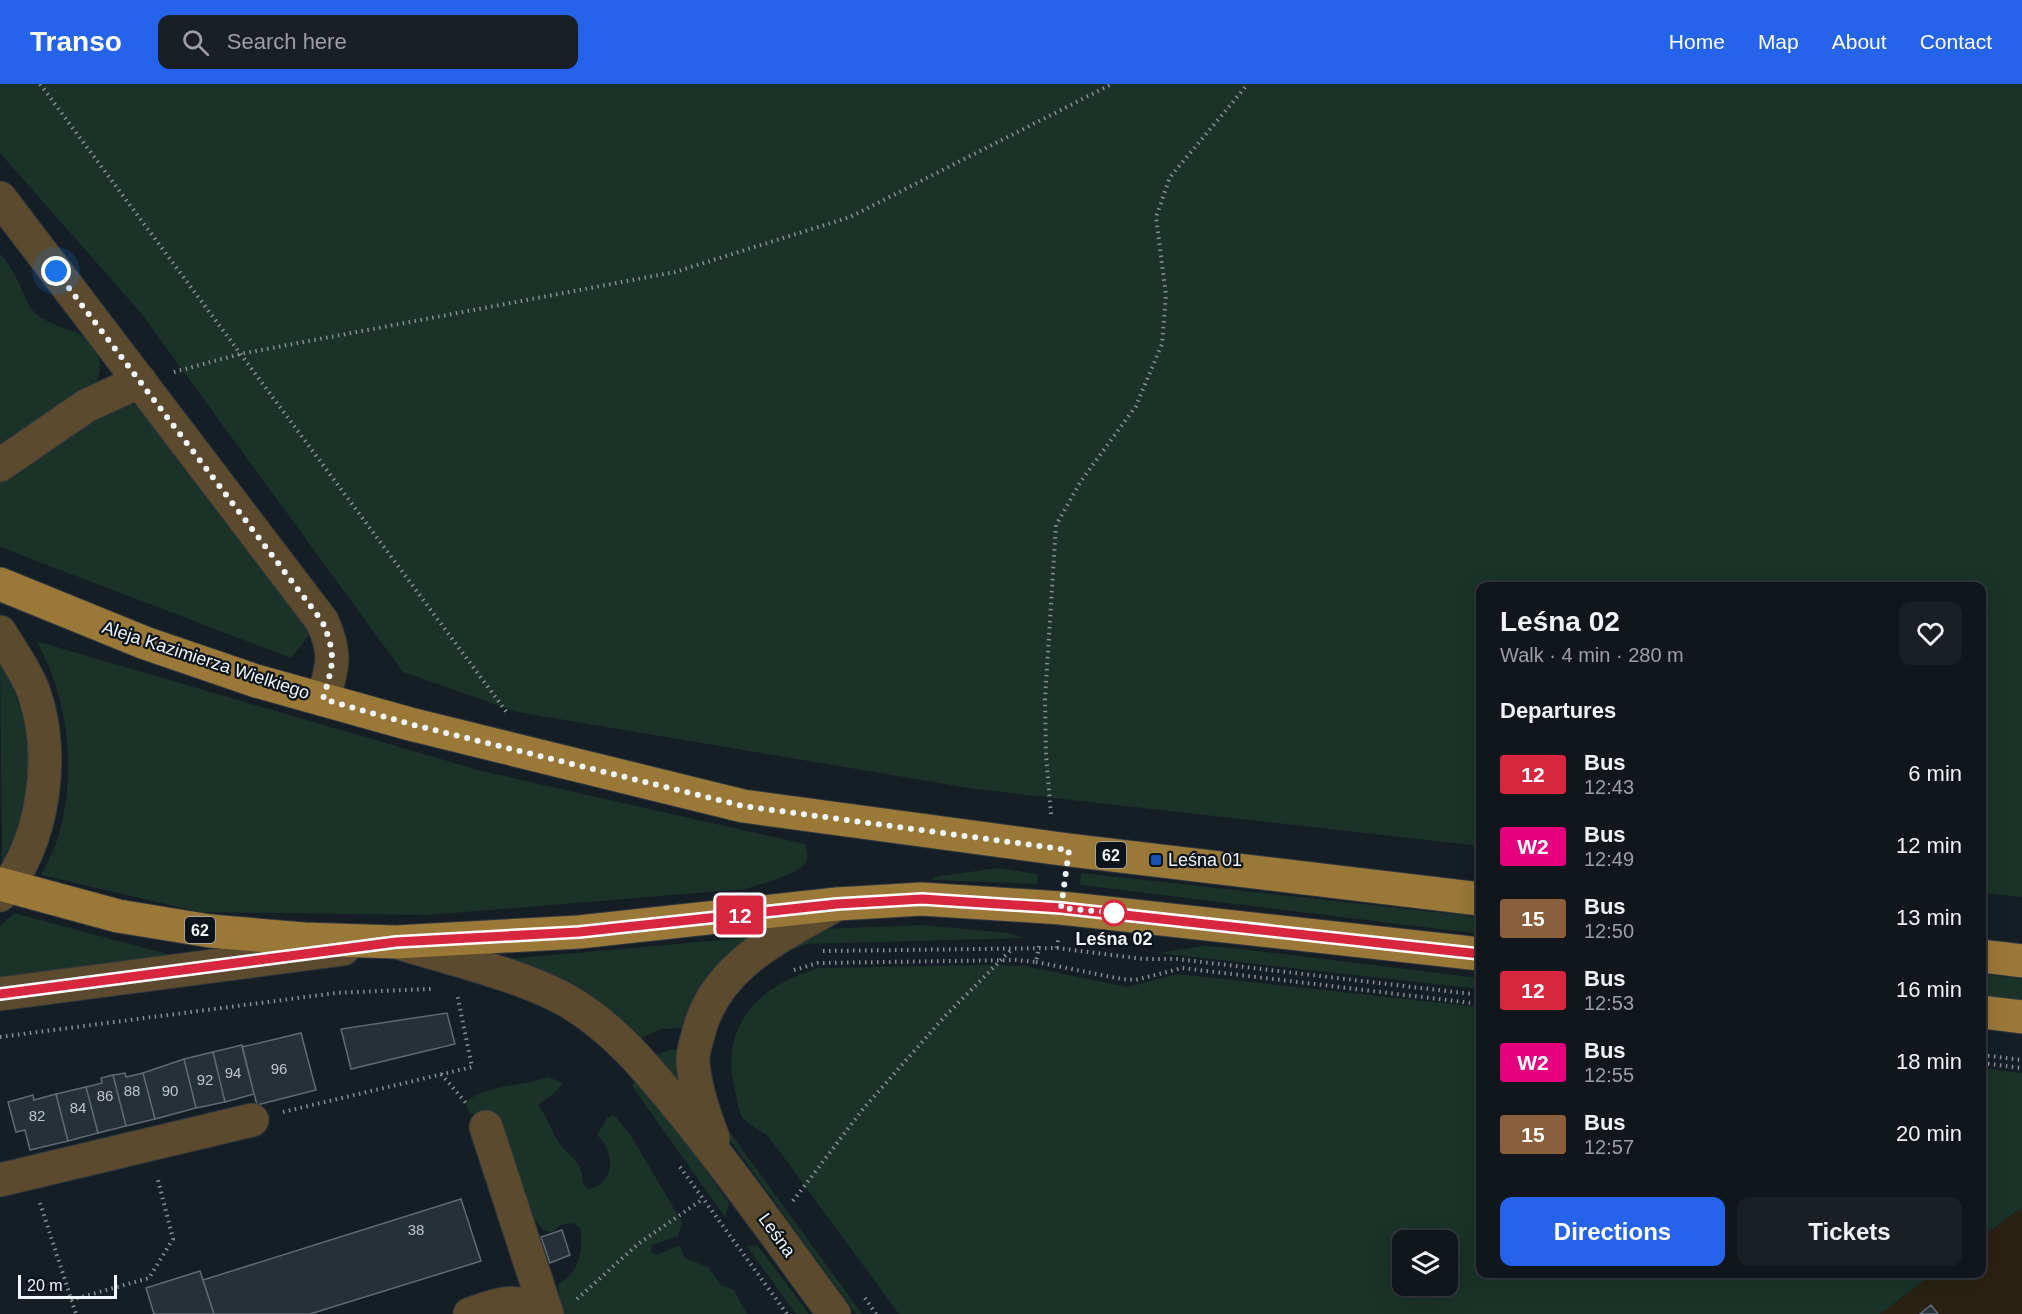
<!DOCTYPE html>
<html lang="en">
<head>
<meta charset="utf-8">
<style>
	:root { --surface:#10161c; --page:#191f25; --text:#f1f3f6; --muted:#9c9fa3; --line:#30353b; --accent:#2563eb }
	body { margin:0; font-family:Helvetica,sans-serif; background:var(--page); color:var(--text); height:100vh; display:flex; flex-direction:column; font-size:22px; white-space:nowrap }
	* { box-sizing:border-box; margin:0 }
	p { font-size:20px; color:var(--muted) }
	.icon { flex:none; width:33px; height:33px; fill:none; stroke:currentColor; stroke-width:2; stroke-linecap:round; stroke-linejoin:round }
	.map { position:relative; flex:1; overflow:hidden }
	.details { position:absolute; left:1476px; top:498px; width:510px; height:696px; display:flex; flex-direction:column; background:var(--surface); border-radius:12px; box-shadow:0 6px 24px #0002,0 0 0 2px var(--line) }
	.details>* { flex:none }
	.badge { padding:0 12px; border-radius:4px; font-size:21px; line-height:39px }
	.controls { position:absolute; left:1392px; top:1146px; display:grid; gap:12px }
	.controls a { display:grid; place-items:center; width:66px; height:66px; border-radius:12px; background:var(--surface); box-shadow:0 6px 24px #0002,0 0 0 2px var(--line); font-size:30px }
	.scale { position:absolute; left:18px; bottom:15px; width:99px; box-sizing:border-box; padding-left:6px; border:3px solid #f0f6fb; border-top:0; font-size:16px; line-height:21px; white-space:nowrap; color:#f0f6fb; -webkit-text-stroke:4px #0c141b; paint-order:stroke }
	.you { position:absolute; width:30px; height:30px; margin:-15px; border:4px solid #fff; border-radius:50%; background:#1a73e8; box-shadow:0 0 0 9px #1a73e833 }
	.map>.badge { position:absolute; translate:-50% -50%; box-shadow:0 0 0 3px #fff }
	h2 { padding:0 24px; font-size:22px; line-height:54px }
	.round { display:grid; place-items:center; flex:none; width:63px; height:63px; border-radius:12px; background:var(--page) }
	.summary { display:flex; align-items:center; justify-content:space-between; height:102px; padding:0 24px }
	h1 { font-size:28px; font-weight:700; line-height:45px }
	.cta { display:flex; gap:12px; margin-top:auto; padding:12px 24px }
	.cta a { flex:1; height:69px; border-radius:12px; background:var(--accent); color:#fff; font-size:24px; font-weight:700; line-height:69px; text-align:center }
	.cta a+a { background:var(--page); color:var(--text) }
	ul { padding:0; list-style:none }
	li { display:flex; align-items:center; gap:18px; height:72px; padding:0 24px }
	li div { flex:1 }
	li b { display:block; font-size:22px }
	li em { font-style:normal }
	li .badge { min-width:66px; font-weight:700; text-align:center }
	header { display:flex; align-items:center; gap:36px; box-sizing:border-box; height:84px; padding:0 30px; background:var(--accent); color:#fff }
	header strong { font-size:28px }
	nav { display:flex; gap:33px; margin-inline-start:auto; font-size:21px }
	.search { width:420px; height:54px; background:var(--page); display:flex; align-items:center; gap:15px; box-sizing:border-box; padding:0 21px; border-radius:12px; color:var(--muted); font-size:22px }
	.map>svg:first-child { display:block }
	.education { fill:#292212 }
	.green { fill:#1a3227; fill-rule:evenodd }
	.building { fill:#273038; stroke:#5f6a73; stroke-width:1.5 }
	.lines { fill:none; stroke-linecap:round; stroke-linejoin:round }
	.minor-casing { stroke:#2f373f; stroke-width:35 }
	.major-casing { stroke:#2f373f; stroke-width:35 }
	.path { stroke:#888f95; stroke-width:4; stroke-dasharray:1.5 4.5; stroke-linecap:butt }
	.minor { stroke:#5b4a2d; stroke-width:33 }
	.major { stroke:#9a7838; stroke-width:33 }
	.line-casing { stroke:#fff; stroke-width:14 }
	.line { stroke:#d7263d; stroke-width:9 }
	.walk { stroke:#f0f6fb; stroke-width:6; stroke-dasharray:0 10.8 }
	.transit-dot { fill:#1a4fb4; stroke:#0c141b; stroke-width:2 }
	.stop-dot { fill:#fff; stroke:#d7263d; stroke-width:3 }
	.labels { text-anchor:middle; stroke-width:4.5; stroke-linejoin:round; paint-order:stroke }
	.number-label { font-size:15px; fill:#bec4ca }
	.shield { fill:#0c141b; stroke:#acb2b8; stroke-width:1.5 }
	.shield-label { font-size:16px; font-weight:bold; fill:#f0f6fb }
	.street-label { font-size:18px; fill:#f0f6fb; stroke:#0c141b }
	.poi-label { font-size:18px; fill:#f0f6fb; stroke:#0c141b; text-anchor:start }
	.stop-label { font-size:18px; font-weight:bold; fill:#f0f6fb; stroke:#0c141b }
</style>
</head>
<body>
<header>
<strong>Transo</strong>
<div class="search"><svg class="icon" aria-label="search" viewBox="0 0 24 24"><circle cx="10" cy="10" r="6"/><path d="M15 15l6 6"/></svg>Search here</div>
<nav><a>Home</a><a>Map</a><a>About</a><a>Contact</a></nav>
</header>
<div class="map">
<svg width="2022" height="1230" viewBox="0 0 2022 1230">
	<rect width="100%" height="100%" fill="#151d25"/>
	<path class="education" d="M 2022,1123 L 2022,1230 L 1880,1230 L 1933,1190 L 1982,1190 L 1982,1153 Z"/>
	<path class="green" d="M 0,0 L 2022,0 L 2022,813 L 1982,809 L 1982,502 L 1480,502 L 1480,762 L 975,705 L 517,628 L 403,588 L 140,228 L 0,69 Z
		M 0,170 C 18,187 23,217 35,229 C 49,242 73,244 88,256 C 103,268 104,293 90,305 C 62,328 27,339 0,363 Z
		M 123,315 L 154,332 L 313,546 L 291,574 L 0,463 L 0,396 Z
		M 36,557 L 482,687 L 805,760 C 807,767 809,774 805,780 C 797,791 760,800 746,805 L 429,831 L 199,828 L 41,791 C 47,779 54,766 58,753 C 77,691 69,613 36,557 Z
		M 0,579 L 10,595 L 28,647 L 29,688 L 19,751 L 2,778 Z
		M 998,784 L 1038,790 L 1037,800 L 932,796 L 933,793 Z
		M 1081,789 L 1480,833 L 1480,850 L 1080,801 Z
		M 14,829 L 171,871 L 162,875 L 0,893 L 0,842 Z
		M 923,841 L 1007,849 L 1025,854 L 808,860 L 772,873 L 820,845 Z
		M 755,853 L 685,944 L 661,945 L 638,956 L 497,876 Z
		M 1202,862 L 1233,864 L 1480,894 L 1480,905 L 1158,869 Z
		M 986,881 L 1025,882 L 1128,903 L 1177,890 L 1480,923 L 1480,1190 L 1933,1190 L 1880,1230 L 899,1230 L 768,1052 C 761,1047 747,1040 742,1033 C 738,1026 737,1013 735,1006 C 718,942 760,900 819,884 ZM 1402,1156 L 1448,1156 L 1448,1202 L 1402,1202 Z
		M 1982,890 L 2022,895 L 2022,916 L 1982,911 Z
		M 683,965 L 678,1004 L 655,971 L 669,966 Z
		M 1982,984 L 2022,989 L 2022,1123 L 1982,1153 Z
		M 637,990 L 729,1119 L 725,1133 L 632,1002 Z
		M 549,993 L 562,999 L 557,1007 L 538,1021 C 548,1033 551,1047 559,1059 C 572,1077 582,1074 583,1099 L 588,1105 C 616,1100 615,1067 597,1051 L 607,1034 L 614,1031 L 630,1050 L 682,1138 L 678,1152 L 652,1161 L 651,1168 L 657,1171 L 679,1161 L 685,1174 L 708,1183 L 721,1201 L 734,1206 L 747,1230 L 562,1230 L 558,1200 C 579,1190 584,1165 580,1144 L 572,1139 L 561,1141 L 552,1148 L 543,1146 L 534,1135 L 525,1109 L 478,1030 L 470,1030 L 465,1019 C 488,999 520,1003 549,993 Z
		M 708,1002 C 720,1019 719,1025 726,1043 L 862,1230 L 856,1230 L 721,1044 Z
		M 746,1161 L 758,1162 L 809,1230 L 796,1230 Z"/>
	<path class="building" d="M 447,929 L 455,960 L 351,985 L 341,945 Z
		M 301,949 L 316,1006 L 257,1021 L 242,963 Z
		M 242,961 L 254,1010 L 225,1018 L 213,968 Z
		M 213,968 L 225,1018 L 196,1024 L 184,975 Z
		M 184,975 L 196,1024 L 155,1035 L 143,989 Z
		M 125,989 L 126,993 L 143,989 L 155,1035 L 126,1042 L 113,991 Z
		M 113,991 L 126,1042 L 98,1049 L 86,1003 L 102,999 L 101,994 Z
		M 86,1003 L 98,1049 L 68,1057 L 56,1010 Z
		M 56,1010 L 68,1057 L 30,1066 L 25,1046 L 16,1048 L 8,1018 L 33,1011 L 34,1016 Z
		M 461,1115 L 481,1177 L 310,1230 L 214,1230 L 203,1196 Z
		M 562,1146 L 570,1171 L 550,1179 L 541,1153 Z
		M 200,1187 L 214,1230 L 154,1230 L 146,1204 Z
		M 1931,1221 L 1938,1230 L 1920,1230 Z"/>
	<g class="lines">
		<g class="minor-casing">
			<path id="minor" d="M 0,114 L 322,537 C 337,570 333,581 323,615
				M 0,381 L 86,322 L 140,297
				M 0,548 C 11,567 27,588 34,609 C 56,671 44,760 0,811
				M 400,859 C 451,875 526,892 571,919 C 617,947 648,986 681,1026 C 735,1092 784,1162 834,1230
				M 0,910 L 343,865
				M 486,1043 L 547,1230
				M 713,1054 C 704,1029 695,1005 693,978 C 692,970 696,959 698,951 C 714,881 781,852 837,820
				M 0,1096 L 252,1036
				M 470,1230 C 494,1222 517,1211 538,1230"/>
		</g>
		<g class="major-casing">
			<path id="major" d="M 0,500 L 145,559 L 256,597 L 410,640 L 743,722 L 1069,766 L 1480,815
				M 0,800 L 118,832 L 210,847 L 304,855 L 396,858 L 579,848 L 837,820 L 922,815 L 1061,824 L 1480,870
				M 1982,872 L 2022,877
				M 1982,928 L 2022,933"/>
		</g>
		<path class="path" d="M 40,0 L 508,630
			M 174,288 L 240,270 L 675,188 L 850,133 L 1112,0
			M 1051,730 L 1046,671 L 1045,615 L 1056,441 L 1081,397 L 1136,322 L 1162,260 L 1166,211 L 1156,133 L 1170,93 L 1248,0
			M 1057,864 L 1143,875 L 1177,875 L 1480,911
			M 823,867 L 1057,864 L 1058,856
			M 1036,878 L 1122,895 L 1136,896 L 1182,884 L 1480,920
			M 794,886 L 818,879 L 1016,876 L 1036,878 L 1039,862
			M 0,953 L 336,909 L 432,905
			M 1982,971 L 2022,976
			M 1982,979 L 2022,984
			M 441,990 L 466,1019
			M 283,1028 L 472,983 L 457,910
			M 680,1083 L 787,1230
			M 793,1117 L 863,1025 L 947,930 L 1012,865
			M 40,1119 L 76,1230
			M 865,1214 L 876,1230
			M 577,1215 L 638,1160 L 703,1115
			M 71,1216 L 149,1194 L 173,1155 L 157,1092"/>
		<use href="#minor" class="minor"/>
		<use href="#major" class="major"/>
	</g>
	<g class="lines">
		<g class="line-casing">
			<path id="line" d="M 0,910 L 396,858 L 579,848 L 837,820 L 922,815 L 1061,824 L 1480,870"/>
		</g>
		<use href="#line" class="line"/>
		<path class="walk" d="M 56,187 L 322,537 C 337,571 333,581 323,615 L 410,640 L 743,722 L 1069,766 L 1061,824 L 1114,829"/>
	</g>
	<rect class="transit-dot" x="1150" y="770" width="12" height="12" rx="3"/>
	<circle class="stop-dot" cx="1114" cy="829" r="12"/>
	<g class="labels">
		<g class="number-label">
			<text x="279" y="990">96</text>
			<text x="233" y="994">94</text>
			<text x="205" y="1001">92</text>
			<text x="132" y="1012">88</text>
			<text x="170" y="1012">90</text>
			<text x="105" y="1017">86</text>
			<text x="78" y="1029">84</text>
			<text x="37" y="1037">82</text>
			<text x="416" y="1151">38</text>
		</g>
		<g class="shield">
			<rect x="1096" y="758" width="30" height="26" rx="4.5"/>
			<rect x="185" y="833" width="30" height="26" rx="4.5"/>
		</g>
		<g class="shield-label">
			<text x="1111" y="777">62</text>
			<text x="200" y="852">62</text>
		</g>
		<g class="street-label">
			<text transform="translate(206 576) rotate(18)" y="6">Aleja Kazimierza Wielkiego</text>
			<text transform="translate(777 1151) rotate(54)" y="6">Leśna</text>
		</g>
		<g class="poi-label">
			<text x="1168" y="782">Leśna 01</text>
		</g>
		<g class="stop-label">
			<text x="1114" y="861">Leśna 02</text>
		</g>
	</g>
</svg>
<div class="controls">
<a><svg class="icon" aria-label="layers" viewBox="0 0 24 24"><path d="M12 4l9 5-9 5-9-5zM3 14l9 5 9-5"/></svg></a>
</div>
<div class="scale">20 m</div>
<div class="you" style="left:56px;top:187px"></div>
<b class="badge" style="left:740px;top:831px;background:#d7263d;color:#fff">12</b>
<section class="details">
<div class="summary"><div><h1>Leśna 02</h1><p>Walk · 4 min · 280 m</p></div><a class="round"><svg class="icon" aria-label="heart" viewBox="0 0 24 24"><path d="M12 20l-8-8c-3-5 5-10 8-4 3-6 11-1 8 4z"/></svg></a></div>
<h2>Departures</h2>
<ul>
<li><span class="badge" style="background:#d7263d;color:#fff">12</span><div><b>Bus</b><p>12:43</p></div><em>6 min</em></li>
<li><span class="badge" style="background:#e6007e;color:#fff">W2</span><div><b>Bus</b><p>12:49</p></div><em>12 min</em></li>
<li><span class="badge" style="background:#8b5e3c;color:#fff">15</span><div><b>Bus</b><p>12:50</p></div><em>13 min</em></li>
<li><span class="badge" style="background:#d7263d;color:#fff">12</span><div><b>Bus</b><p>12:53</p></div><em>16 min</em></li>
<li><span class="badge" style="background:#e6007e;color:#fff">W2</span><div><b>Bus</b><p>12:55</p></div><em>18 min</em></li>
<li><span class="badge" style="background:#8b5e3c;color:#fff">15</span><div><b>Bus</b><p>12:57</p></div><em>20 min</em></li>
</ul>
<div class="cta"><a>Directions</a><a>Tickets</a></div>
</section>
</div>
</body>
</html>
